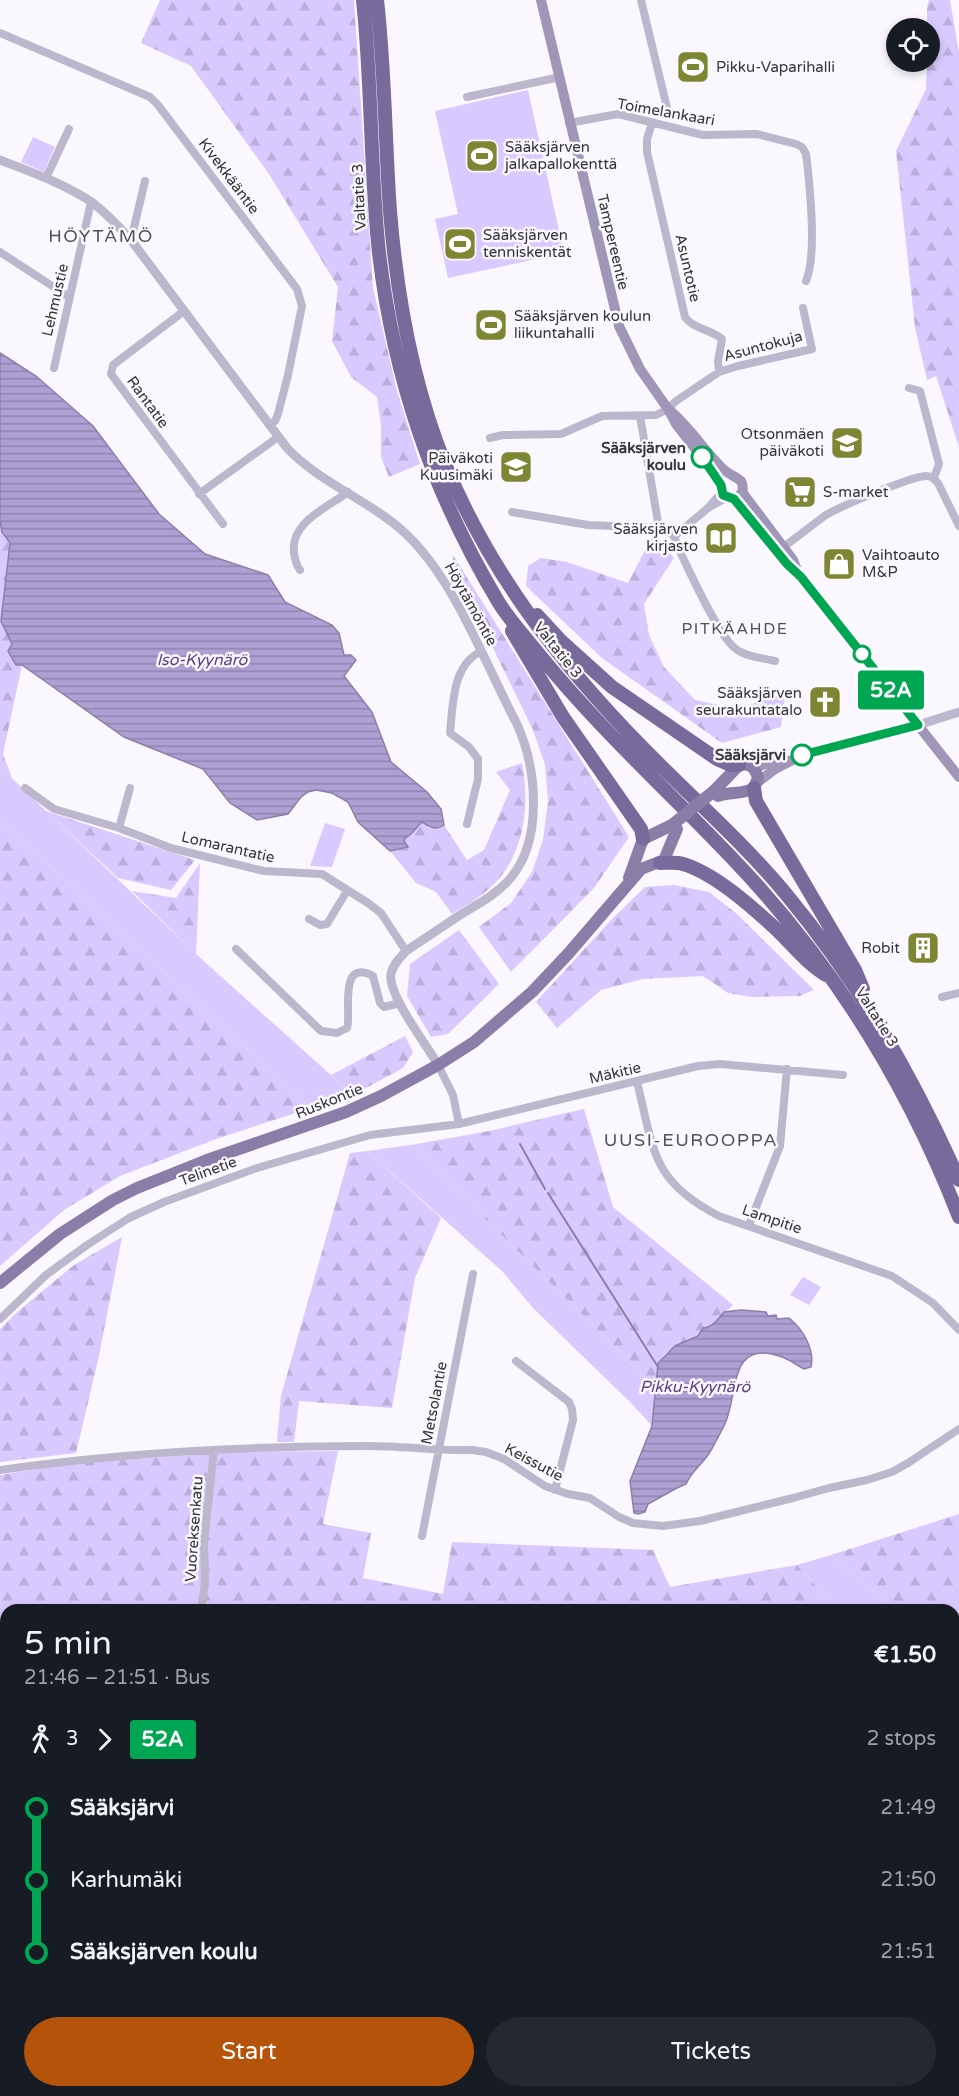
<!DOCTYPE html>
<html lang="en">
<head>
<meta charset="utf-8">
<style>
	:root { --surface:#171b24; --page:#242831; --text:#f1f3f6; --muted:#9ea1a6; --accent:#b45309 }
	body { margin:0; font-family:"Varela Round",sans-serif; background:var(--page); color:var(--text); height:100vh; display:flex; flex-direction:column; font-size:22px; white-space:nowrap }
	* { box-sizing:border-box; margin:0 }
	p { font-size:20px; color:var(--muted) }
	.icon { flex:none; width:33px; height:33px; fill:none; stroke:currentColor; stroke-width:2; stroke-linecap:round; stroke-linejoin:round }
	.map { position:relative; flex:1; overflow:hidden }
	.panel { position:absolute; left:0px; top:1604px; width:960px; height:494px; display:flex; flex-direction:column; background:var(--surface); border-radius:18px 18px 0 0; box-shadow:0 3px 9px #0003 }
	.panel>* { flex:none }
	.badge { padding:0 12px; border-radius:4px; font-size:21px; line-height:39px }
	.buttons { position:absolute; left:886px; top:18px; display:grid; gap:12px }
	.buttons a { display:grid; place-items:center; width:54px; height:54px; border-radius:50%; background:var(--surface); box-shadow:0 3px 9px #0003; font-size:30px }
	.map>.badge { position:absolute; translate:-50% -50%; box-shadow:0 0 0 3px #fff }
	.legs { display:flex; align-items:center; gap:9px; height:66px; padding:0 24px; font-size:20px }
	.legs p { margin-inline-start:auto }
	.summary { display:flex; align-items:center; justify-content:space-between; height:102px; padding:0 24px }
	h1 { font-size:33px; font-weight:600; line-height:45px }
	.cta { display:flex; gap:12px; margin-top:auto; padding:12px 24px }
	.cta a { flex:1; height:69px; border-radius:36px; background:var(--accent); color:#fff; font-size:24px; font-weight:600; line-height:69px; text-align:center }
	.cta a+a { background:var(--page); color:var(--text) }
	ul { padding:0 24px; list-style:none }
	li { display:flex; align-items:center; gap:21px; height:72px; font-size:22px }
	li i { display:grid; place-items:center; width:9px; height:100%; margin:0 8px; background:currentColor }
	li i::after { content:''; width:15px; height:15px; margin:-8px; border:4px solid; border-radius:50%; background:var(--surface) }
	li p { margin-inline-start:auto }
	li:first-child i { background:linear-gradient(#0000 50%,currentColor 0) }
	li:last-child i { background:linear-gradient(currentColor 50%,#0000 0) }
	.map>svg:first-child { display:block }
	.green { fill:#d8cafe }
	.forest { fill:url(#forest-firs) }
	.water { fill:url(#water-rules); stroke:#8a80a5; stroke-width:1.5 }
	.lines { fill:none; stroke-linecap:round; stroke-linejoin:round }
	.stream { stroke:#8a80a5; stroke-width:2 }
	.minor { stroke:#bdb7ce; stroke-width:8 }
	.tertiary { stroke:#bdb7ce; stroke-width:9 }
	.secondary { stroke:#9f96b8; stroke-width:10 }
	.primary { stroke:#8a7ea8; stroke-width:12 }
	.motorway { stroke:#786a9a; stroke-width:14 }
	.primary-bridge { stroke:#8a7ea8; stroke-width:12 }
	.line-1-casing { stroke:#fff; stroke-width:14 }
	.line-1 { stroke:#00a651; stroke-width:9 }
	.stop-1-dot { fill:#fff; stroke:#00a651; stroke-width:3 }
	.labels { text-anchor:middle; stroke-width:5; stroke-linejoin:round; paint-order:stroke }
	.poi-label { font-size:15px; fill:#353537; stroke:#faf8fe; text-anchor:start }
	.street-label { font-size:15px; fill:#353537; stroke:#faf8fe }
	.stop-label { font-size:15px; font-weight:bold; fill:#353537; stroke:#faf8fe; text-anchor:end }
	.neighbourhood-label { font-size:16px; letter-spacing:1.5px; fill:#515054; stroke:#faf8fe }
	.water-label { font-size:16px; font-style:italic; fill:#594384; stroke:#faf8fe }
	.quarter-label { font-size:18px; letter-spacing:1.5px; fill:#515054; stroke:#faf8fe }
</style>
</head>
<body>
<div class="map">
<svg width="959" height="2096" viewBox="0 0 959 2096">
	<defs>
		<pattern id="forest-firs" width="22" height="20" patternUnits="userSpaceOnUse" patternTransform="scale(1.5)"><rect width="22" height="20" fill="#d8cafe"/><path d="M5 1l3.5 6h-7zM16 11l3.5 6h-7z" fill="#baaeda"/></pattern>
		<pattern id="water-rules" width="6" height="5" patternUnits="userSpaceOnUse" patternTransform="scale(1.5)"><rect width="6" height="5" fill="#afa0d4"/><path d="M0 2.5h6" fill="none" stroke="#8f83ad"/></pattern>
	</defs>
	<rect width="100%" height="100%" fill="#faf8fe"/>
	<path class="green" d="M 528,90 L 564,253 L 448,278 L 435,219 L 458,214 L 435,111 Z
		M 33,137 L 55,147 L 44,172 L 21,162 Z
		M 0,767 L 196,954 L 353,1095 L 311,1108 L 0,820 Z
		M 325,823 L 345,829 L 332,867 L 310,866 Z
		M 411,1145 L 656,1388 L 652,1426 L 632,1404 L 533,1308 L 502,1271 L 367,1151 Z
		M 803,1277 L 821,1287 L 809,1305 L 790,1295 Z
		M 831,1555 L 894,1609 L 837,1609 L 797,1565 Z"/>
	<path class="forest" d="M 160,0 L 354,0 L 373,288 L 397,391 L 420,464 L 389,477 L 381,457 L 381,425 L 377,397 L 351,377 L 332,341 L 338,287 L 269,174 L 191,66 L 141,43 Z
		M 929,0 L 950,0 L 959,53 L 959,447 L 936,376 L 927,380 L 915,327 L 896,151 L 926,89 L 927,62 L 930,62 L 930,28 L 927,28 L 927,7 Z
		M 0,521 L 2,532 L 10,543 L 1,621 L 22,665 L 3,754 L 13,781 L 0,767 Z
		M 653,535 L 674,558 L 644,604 L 649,635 L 664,667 L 695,700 L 741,710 L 786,687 L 781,727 L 722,743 L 602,658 L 526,586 L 528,566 L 541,558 L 567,562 L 628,583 Z
		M 453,555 L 629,837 L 594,888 L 511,972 L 479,927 L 511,903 L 532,872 L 543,840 L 548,801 L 545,765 L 533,730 L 453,566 Z
		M 522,763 C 530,804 525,849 497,881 C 484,895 467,905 452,914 L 436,892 L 416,883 L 390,851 L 408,847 L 404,841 L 405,837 C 412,835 416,827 422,822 L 439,828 L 444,825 L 467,860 L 484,850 L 510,790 L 496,772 Z
		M 46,811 L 195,860 L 171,890 L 118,878 Z
		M 0,820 L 311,1108 L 216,1139 L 120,1176 L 64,1210 L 0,1266 Z
		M 200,863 L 196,954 L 132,891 L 176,898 Z
		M 674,885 L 709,892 L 737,914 L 814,990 L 800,996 L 752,997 L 728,993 L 703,976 L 643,979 L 601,990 L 557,1028 L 536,1002 L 610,921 L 645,887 Z
		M 459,930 L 499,984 L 448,1034 L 431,1037 L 407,996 L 410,964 Z
		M 405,1036 L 413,1052 L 403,1068 L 353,1095 L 331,1075 Z
		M 584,1109 L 613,1207 L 733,1305 C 721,1315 711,1329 697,1336 C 684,1343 665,1348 658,1364 C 656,1370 657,1381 656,1388 L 411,1145 L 489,1131 Z
		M 367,1151 L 441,1218 L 415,1278 L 392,1408 L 299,1401 L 294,1442 L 277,1442 L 281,1396 L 350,1153 Z
		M 122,1237 L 99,1356 L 76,1453 L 0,1462 L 0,1329 L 16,1313 L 74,1265 Z
		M 338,1451 L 323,1524 L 371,1533 L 363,1578 L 443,1594 L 452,1542 L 653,1550 L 670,1587 L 797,1565 L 837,1609 L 6,1610 L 6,1714 L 0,1709 L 0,1475 L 67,1464 L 235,1452 Z
		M 959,1514 L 959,1682 L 954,1676 L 954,1610 L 894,1609 L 831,1555 Z
		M 954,1740 L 959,1746 L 959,2096 L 320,2096 L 313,2091 L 954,2091 Z
		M 6,1844 L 6,1963 L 0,1957 L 0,1847 Z"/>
	<path class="water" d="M 0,353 L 36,376 L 93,426 L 159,514 L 205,554 L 268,575 L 285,602 L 332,625 L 339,633 L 344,655 L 351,655 L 356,660 L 344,676 L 372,712 L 391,762 L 427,792 L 441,809 L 444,825 C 435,831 430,827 422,822 C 416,827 412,835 405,838 L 404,841 L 408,847 L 390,851 L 358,822 L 348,802 L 332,793 L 316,790 L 308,792 L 301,797 L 288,814 L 257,820 L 230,803 L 203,769 L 124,737 L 22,665 L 16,665 L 8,651 L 12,644 L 1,621 L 10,543 L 2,532 L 0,521 Z
		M 741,1310 L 766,1312 L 768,1316 L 776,1315 L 777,1319 L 789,1318 C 803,1329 815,1350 811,1367 L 804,1369 C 796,1365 788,1358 779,1356 C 727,1339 739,1397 724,1426 C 719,1435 714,1446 708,1455 C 701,1465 691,1472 686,1484 L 675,1489 L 648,1504 L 645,1512 L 638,1514 L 634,1513 L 630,1481 L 652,1426 L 658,1363 L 675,1346 L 698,1336 L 703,1328 C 712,1328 719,1319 724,1312 Z
		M 0,1957 L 6,1963 L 6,2091 L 202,2091 L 206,2096 L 0,2096 Z"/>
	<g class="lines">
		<path class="stream" d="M 520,1144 L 545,1189
			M 548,1193 L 658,1367"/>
		<path class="minor" d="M 641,0 L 669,116
			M 0,33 L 150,97 L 158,105 L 297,289 L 302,306 L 288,375 L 278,414 L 275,421 L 269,425
			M 467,97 L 560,77
			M 569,123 L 618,114 L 703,135 L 757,134 L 796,144 L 802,147 L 806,154 L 807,161 C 810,191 817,255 806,281
			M 652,123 L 647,139 L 647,152 L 685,317 C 693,329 711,329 722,339 L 718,361 L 719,372
			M 46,178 L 69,129
			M 131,240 L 145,181
			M 0,252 L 69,297
			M 184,311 L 113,365 L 111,374 L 223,524
			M 54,368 L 91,202
			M 909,388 L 920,391 L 939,464 L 934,478
			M 640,416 L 659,528
			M 490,438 L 503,435 L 561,434 L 602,416 L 656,415 L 668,409 L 676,401 L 719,372 L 738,366 L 812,349 L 803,308
			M 199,494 L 278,437
			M 708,508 L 722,492
			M 512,512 L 588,525 L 659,528 C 669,530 675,534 677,545 C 687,566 719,638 736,649 C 746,657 763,658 775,661
			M 675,537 L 677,534 L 708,508 L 726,498
			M 780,549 C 796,539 810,526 826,515 C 839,507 914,475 927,476 C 932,476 935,480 938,483 L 959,526
			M 300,570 C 296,565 295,560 294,553 C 290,522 327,508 348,492
			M 25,788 L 54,809 L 119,828 L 171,848 L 264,871 L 322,874 L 368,903 L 381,913 L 406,951
			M 467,824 L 478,779 L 478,759 L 469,747 L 450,733 C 453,705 452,666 480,652
			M 119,828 L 130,788
			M 309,919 L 320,925 L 327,924 L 347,891
			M 236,949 L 321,1031 L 337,1033 L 347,1028 C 352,1017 337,957 373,976 L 380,1003 L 384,1007 L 400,1003
			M 942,997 L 959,993
			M 438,1065 L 453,1095 L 459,1124 L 698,1066 L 720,1064 L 843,1075
			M 637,1082 C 654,1150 651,1181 719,1216 L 892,1276 L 933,1303 L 959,1330
			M 749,1225 L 780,1146 L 787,1069
			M 0,1319 L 46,1275 L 87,1245 L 129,1218 L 164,1202 L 257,1168 L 370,1135 L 459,1124
			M 516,1361 L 569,1402 L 572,1409 L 573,1420 L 555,1490
			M 0,1470 C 121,1453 245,1446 368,1446 C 403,1446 437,1451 472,1450 L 486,1452 L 504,1459 L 545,1486 L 568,1494 L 590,1498 L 619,1517 L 633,1523 L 663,1526 L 700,1521 L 793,1498 L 829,1488 L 867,1480 L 892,1472 L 908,1463 L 959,1429
			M 422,1536 L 473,1274
			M 201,1610 L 205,1583 L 204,1542 L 214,1450
			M 274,2091 L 280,2096"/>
		<path class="tertiary" d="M 0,160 C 31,172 62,183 90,201 C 106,212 118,226 131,240 L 287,448 C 321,484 370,500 406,534 C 455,580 485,664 517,724 C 537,769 544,842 508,881 C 494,896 476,905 460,915 C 442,927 424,939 406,951 C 400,958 393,964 391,974 C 387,994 427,1045 438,1065
			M 918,725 L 959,712"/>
		<path class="secondary" d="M 541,0 L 619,326 L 640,369 L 668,409 L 676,424 L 714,473 L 721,485 L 723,495 L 734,499 C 742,496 745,489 741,481 C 735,476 728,474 722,468 C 703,449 689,426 668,409
			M 742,492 L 793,560 L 797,570
			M 734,499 L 787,564 L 801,577 L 959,777
			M 754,768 L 784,758
			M 758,782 L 775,769 L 802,755 L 897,732 L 918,725"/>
		<path class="primary" d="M 714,791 L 739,765 C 750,763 755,767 758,778 L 754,788 C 743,795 730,791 718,796
			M 629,878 L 643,839 L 672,825
			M 0,1283 L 60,1234 L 113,1200 L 137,1188 L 207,1160 L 346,1112 L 381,1096 L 438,1065 L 474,1042 L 532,992 L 568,954 L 641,869 L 664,860 L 677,829"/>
		<path class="motorway" d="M 363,0 C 372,84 370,169 379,253 C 394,380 433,493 499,603 C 511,622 528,640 542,658 C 600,729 668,791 731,857 C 831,961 907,1083 959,1217
			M 377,0 C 385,70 385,141 390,211 C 397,298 412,383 445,464 C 491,575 560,663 643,748 C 690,796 743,842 786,894 C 859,982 913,1077 959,1180
			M 537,615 L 561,641 L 612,687 L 717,759 L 731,765 L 739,765
			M 512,631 L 563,717 L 641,829 L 643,839
			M 754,788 L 756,801 L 855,970 L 863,989
			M 660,863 C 668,863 676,862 683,864 C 714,873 751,906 775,928 C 792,944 806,963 826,975"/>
		<path class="primary-bridge" d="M 672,825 L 714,791"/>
	</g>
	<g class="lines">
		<g class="line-1-casing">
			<path id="line-1" d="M 702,457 L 721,485 L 723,495 L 734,499 L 787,564 L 801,577 L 918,725 L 802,755"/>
		</g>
		<use href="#line-1" class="line-1"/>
	</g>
	<defs>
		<g id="stadium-square" transform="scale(1.725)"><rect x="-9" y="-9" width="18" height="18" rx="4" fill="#7d8733" stroke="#faf8fe"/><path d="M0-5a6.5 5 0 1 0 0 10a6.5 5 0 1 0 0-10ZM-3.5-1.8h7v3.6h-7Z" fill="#fff"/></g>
		<g id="school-square" transform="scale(1.725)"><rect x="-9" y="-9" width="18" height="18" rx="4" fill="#7d8733" stroke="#faf8fe"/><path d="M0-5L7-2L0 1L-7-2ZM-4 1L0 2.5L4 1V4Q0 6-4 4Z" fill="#fff"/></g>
		<g id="supermarket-square" transform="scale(1.725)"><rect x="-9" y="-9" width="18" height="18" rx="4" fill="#7d8733" stroke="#faf8fe"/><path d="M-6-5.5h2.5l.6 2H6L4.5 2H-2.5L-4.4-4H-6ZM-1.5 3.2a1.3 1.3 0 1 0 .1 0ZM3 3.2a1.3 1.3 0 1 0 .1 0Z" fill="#fff"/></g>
		<g id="library-square" transform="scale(1.725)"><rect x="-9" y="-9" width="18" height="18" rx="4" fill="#7d8733" stroke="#faf8fe"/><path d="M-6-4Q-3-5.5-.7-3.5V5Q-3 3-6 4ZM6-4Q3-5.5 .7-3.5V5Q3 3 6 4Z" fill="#fff"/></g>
		<g id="shop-square" transform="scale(1.725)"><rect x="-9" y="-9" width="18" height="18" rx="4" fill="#7d8733" stroke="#faf8fe"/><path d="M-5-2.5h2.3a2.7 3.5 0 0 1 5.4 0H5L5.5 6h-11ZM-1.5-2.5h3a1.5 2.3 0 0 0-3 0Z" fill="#fff"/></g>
		<g id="church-square" transform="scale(1.725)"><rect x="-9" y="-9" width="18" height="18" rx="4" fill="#7d8733" stroke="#faf8fe"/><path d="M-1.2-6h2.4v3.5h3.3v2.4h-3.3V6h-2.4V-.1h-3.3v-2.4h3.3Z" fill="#fff"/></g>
		<g id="building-square" transform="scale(1.725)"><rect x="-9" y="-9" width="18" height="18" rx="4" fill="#7d8733" stroke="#faf8fe"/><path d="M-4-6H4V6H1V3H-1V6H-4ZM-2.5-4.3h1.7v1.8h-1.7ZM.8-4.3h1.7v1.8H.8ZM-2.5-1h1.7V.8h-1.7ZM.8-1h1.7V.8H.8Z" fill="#fff"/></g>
	</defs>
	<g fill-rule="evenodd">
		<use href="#stadium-square" x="693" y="67"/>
		<use href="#stadium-square" x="482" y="156"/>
		<use href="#stadium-square" x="460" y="244"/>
		<use href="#stadium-square" x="491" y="325"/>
		<use href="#school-square" x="847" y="443"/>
		<use href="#school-square" x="516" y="467"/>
		<use href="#supermarket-square" x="800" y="492"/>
		<use href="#library-square" x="721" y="538"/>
		<use href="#shop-square" x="839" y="564"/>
		<use href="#church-square" x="825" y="702"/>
		<use href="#building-square" x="923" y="948"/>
	</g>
	<g class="stop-1-dot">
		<circle cx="702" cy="457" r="10"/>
		<circle cx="862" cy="654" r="8"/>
		<circle cx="802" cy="755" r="10"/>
	</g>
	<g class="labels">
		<g class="poi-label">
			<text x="716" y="72">Pikku-Vaparihalli</text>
			<text x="505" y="152">Sääksjärven<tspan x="505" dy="17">jalkapallokenttä</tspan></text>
			<text x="483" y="240">Sääksjärven<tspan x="483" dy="17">tenniskentät</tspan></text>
			<text x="514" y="321">Sääksjärven koulun<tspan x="514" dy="17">liikuntahalli</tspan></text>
			<text x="824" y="439" text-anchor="end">Otsonmäen<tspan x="824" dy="17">päiväkoti</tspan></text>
			<text x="493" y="463" text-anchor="end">Päiväkoti<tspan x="493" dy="17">Kuusimäki</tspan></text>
			<text x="823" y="497">S-market</text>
			<text x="698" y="534" text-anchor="end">Sääksjärven<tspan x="698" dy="17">kirjasto</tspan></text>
			<text x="862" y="560">Vaihtoauto<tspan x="862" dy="17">M&amp;P</tspan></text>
			<text x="802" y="698" text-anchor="end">Sääksjärven<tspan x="802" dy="17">seurakuntatalo</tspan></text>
			<text x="900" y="953" text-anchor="end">Robit</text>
		</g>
		<g class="street-label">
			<text transform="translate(666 112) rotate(10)" y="5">Toimelankaari</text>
			<text transform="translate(229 176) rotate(53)" y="5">Kivekkääntie</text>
			<text transform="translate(359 197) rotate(-93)" y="5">Valtatie 3</text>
			<text transform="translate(613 242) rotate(77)" y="5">Tampereentie</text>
			<text transform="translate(688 268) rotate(77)" y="5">Asuntotie</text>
			<text transform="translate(55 300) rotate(-77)" y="5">Lehmustie</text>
			<text transform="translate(763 346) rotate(-15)" y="5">Asuntokuja</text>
			<text transform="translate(148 402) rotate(54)" y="5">Rantatie</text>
			<text transform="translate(471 604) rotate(61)" y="5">Höytämöntie</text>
			<text transform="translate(558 650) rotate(51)" y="5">Valtatie 3</text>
			<text transform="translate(228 847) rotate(13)" y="5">Lomarantatie</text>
			<text transform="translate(877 1017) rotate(58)" y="5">Valtatie 3</text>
			<text transform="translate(615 1073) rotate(-13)" y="5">Mäkitie</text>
			<text transform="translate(329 1101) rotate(-22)" y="5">Ruskontie</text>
			<text transform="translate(208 1171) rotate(-20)" y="5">Telinetie</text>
			<text transform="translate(772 1219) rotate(19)" y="5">Lampitie</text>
			<text transform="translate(434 1403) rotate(-79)" y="5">Metsolantie</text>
			<text transform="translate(534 1462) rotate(28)" y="5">Keissutie</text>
			<text transform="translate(194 1529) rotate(-86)" y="5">Vuoreksenkatu</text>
		</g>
		<g class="stop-label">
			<text x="686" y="453">Sääksjärven<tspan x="686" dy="17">koulu</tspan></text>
			<text x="786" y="760">Sääksjärvi</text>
		</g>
		<g class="neighbourhood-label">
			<text x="735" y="634">PITKÄAHDE</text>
		</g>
		<g class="water-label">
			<text x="202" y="665">Iso-Kyynärö</text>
			<text x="695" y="1392">Pikku-Kyynärö</text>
		</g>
		<g class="quarter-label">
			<text x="101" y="242">HÖYTÄMÖ</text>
			<text x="691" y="1146">UUSI-EUROOPPA</text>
		</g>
	</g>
</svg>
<div class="buttons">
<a><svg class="icon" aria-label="locate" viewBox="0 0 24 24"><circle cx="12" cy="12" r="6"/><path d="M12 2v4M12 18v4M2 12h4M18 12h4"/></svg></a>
</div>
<b class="badge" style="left:891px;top:690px;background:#00a651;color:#fff">52A</b>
<section class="panel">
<div class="summary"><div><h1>5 min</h1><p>21:46 – 21:51 · Bus</p></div><b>€1.50</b></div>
<div class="legs"><svg class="icon" aria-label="walk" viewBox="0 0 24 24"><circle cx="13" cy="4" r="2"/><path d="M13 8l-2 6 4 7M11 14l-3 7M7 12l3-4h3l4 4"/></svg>3<svg class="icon" aria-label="forward" viewBox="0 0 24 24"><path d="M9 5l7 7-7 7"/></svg><b class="badge" style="background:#00a651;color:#fff">52A</b><p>2 stops</p></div>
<ul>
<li><i style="color:#00a651"></i><b>Sääksjärvi</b><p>21:49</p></li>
<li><i style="color:#00a651"></i><span>Karhumäki</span><p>21:50</p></li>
<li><i style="color:#00a651"></i><b>Sääksjärven koulu</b><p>21:51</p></li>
</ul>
<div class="cta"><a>Start</a><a>Tickets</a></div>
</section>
</div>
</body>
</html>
